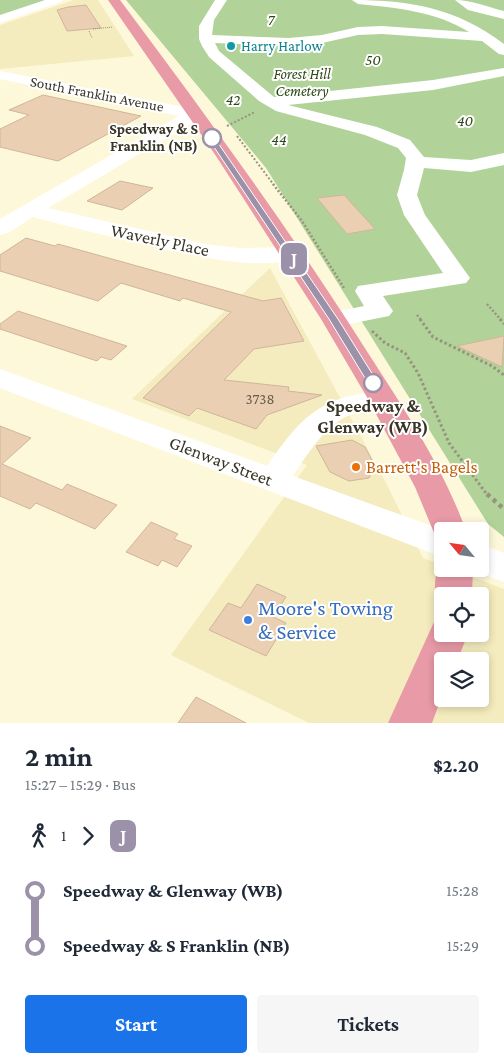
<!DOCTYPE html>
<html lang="en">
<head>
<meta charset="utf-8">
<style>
	:root { --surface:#fff; --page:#f6f6f7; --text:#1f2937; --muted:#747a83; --accent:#1a73e8 }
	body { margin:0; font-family:"Crimson Pro",serif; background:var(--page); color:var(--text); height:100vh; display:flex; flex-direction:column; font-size:19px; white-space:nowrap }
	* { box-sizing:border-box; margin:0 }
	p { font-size:16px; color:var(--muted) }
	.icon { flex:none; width:28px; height:28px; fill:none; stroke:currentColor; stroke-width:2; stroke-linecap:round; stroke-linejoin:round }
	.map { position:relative; height:723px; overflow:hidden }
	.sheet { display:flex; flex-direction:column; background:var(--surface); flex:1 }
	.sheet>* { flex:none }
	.badge { padding:0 10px; border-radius:8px; font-size:18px; line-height:32px }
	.needle { width:32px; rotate:299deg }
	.buttons { position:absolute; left:434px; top:522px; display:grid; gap:10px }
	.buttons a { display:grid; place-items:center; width:55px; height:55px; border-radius:5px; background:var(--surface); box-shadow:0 2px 8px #0003; font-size:25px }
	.map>.badge { position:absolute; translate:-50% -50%; box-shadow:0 0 0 2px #fff }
	.legs { display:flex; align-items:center; gap:8px; height:55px; padding:0 25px; font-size:16px }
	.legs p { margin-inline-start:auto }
	.summary { display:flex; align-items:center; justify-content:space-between; height:85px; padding:0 25px }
	h1 { font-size:28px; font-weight:700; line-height:38px }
	.action { display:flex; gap:10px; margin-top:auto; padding:10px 25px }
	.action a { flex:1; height:58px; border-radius:5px; background:var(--accent); color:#fff; font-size:20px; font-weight:700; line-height:58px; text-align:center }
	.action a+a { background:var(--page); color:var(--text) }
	ul { padding:0 25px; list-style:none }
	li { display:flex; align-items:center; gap:18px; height:55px; font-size:19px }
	li i { display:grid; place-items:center; width:8px; height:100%; margin:0 6px; background:currentColor }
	li i::after { content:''; width:12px; height:12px; margin:-6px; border:4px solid; border-radius:50%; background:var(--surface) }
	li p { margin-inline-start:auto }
	li:first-child i { background:linear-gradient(#0000 50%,currentColor 0) }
	li:last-child i { background:linear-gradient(currentColor 50%,#0000 0) }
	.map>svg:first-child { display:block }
	.built { fill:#f4ebbe; fill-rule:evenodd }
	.green { fill:#b1d399 }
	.building { fill:#eacfb3; stroke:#d0b59a }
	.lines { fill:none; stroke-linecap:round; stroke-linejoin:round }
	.path-far4 { stroke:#97937d; stroke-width:1; stroke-dasharray:1 1; stroke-linecap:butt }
	.path-far3 { stroke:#97937d; stroke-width:2; stroke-dasharray:2 2; stroke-linecap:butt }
	.path-far2 { stroke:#97937d; stroke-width:2.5; stroke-dasharray:2 2; stroke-linecap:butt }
	.path-far1 { stroke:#97937d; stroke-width:3; stroke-dasharray:2.5 2.5; stroke-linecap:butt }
	.path { stroke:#97937d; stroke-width:4.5; stroke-dasharray:4 4; stroke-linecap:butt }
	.minor { fill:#fff; fill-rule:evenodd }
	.major { fill:#e89aa7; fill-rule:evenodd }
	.line-1 { fill:#9b92aa; stroke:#fff }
	.culture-dot { fill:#0f9aa8; stroke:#fff; stroke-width:2 }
	.stop-1-dot { fill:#fff; stroke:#9b92aa; stroke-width:2.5 }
	.food-dot { fill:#e8710a; stroke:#fff; stroke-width:2 }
	.shop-dot { fill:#3f7fe0; stroke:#fff; stroke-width:2 }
	.labels { text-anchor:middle; stroke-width:4; stroke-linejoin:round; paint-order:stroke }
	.far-park-label { font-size:15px; font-style:italic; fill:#2c4713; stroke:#fff }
	.far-culture-label { font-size:15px; fill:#0d838f; stroke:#fff; text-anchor:start }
	.far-street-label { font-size:15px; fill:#393628; stroke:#fff }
	.far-stop-label { font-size:15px; font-weight:bold; fill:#393628; stroke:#fff; text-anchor:end }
	.number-label { font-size:15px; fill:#655c4b }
	.street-label { font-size:18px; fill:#393628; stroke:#fff }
	.stop-label { font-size:18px; font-weight:bold; fill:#393628; stroke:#fff }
	.food-label { font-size:18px; fill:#c56008; stroke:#fff; text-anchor:start }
	.near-shop-label { font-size:21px; fill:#366cbe; stroke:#fff; text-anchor:start }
</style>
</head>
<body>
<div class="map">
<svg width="504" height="723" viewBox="0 0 504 723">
	<rect width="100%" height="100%" fill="#fef8da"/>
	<path class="built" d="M 74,0 L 98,0 L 134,56 L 0,69 L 0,25 Z
		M 270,268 L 386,483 L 423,558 L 442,565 L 442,569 L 451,569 L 504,589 L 504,723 L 309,723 L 171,655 L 307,465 L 132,399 ZM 442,596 L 480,596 L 480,634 L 442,634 ZM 442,661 L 480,661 L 480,699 L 442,699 Z"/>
	<path class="green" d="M 0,0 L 47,0 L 0,16 Z
		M 126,0 L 504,0 L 504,537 L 488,524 L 266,168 Z"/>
	<path class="building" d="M 86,5 L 101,28 L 67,31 L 57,10 L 68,7 Z
		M 43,95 L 141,116 L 58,161 L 0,147 L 0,129 L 29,115 L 9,110 Z
		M 120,181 L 153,188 L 122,210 L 87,201 Z
		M 344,195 L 375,229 L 347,234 L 317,198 Z
		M 26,238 L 55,246 L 58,244 L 263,301 L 281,298 L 304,341 L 254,349 L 224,380 L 289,387 L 288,391 L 322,395 L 267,415 L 256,429 L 197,408 L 189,416 L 143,398 L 231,312 L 183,298 L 180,301 L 121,283 L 98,301 L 0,271 L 0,255 Z
		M 18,311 L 127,346 L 111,360 L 101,357 L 97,361 L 0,329 L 0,324 Z
		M 504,336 L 502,367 L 457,346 Z
		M 0,426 L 31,438 L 2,464 L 62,490 L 67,484 L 117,505 L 95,529 L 36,503 L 30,509 L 0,496 Z
		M 352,440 L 365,447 L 375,466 L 369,478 L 349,481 L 330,472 L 316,446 Z
		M 151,522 L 178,534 L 174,539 L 192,546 L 177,567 L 162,560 L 158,566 L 126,552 Z
		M 257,584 L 286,597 L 273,617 L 286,623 L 266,656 L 209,630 L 228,603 L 241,608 Z
		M 196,697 L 246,723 L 178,723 Z"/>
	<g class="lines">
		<path class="path-far4" d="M 93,29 L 113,27
			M 89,31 L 92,38"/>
		<path class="path-far3" d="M 227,126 L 255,112
			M 237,136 L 274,185"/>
		<path class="path-far2" d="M 273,184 L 302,221 L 344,288
			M 487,304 L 501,320
			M 417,315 L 421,320"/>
		<path class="path-far1" d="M 420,319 L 433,337 L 492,366 L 504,375
			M 500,319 L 504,324
			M 372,331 L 385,343 L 405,353 L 418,373 L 449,443 L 488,496"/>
		<path class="path" d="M 487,494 L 504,509"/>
		<path class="minor" d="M 45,0 L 63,0 L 61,2 L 0,23 L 0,15 Z
			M 215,0 L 227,0 L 214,20 L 212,35 L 289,38 L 322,35 L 358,27 L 382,26 L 469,32 C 435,11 397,8 358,4 L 352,0 C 411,0 456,8 504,44 L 504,55 L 499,54 L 482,41 L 382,34 L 358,35 L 322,43 L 289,46 L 215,43 L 219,51 L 274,97 L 433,80 L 504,68 L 504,76 L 433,90 L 288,105 L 377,127 L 410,140 L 424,157 L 471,160 L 504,153 L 504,165 L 471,172 L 424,168 L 417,195 L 425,215 L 470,278 L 466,283 L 383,296 L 393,311 L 389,316 L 334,327 L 325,324 L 321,319 L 325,314 L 364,306 L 355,291 L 358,286 L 443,273 L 404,215 L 397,195 L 404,170 L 406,158 L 398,148 L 365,135 L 276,111 L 259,101 L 209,57 L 202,46 L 199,39 L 199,26 Z
			M 455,0 C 472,0 487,7 504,11 L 504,19 L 468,10 Z
			M 0,71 L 194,109 L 200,110 L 202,114 L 200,118 L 48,208 L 205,244 L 238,248 L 291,247 L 299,249 L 302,254 L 299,259 C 252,270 201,257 156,247 C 115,238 74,228 33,217 L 8,233 L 0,235 L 0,219 L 179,116 L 0,79 Z
			M 0,369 L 267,466 C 292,430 312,402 359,394 C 371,391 381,390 393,393 L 398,399 L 393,405 C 381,409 367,409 355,413 C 327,422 309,452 293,476 L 446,531 L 442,531 L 442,557 L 0,388 Z
			M 480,544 L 504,553 L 504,582 L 469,569 L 480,569 Z"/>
		<path class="major" d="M 108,0 L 120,0 C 206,115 291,231 368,353 C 404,409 444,468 466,531 L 442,531 L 442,542 L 437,540 L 415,487 L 368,399 L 321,319 L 216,156 Z
			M 442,559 L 442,569 L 473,569 L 472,596 L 442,596 L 442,608 L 440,607 C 432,591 434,574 442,559 Z
			M 442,619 L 442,634 L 468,634 L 457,661 L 442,661 L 442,696 L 432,723 L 388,723 L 434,622 Z"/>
	</g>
	<path class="line-1" d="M 209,137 L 214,137 L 338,319 L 378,383 L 376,385 L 373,386 L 368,383 L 329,319 L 208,138 Z"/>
	<circle class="culture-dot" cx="231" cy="46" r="5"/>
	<g class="stop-1-dot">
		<circle cx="212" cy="138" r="9"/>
		<circle cx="373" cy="383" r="9"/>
	</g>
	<circle class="food-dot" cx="356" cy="467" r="5"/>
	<circle class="shop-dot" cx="248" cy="620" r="5"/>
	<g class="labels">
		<g class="far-park-label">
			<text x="271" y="25">7</text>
			<text x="373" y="65">50</text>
			<text x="302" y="79">Forest Hill<tspan x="302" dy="17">Cemetery</tspan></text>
			<text x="233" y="105">42</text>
			<text x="465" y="126">40</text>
			<text x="279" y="145">44</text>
		</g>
		<g class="far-culture-label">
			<text x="241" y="51">Harry Harlow</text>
		</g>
		<g class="far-street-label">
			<text transform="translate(97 94) rotate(11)" y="5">South Franklin Avenue</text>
		</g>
		<g class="far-stop-label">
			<text x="198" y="134">Speedway &amp; S<tspan x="198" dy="17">Franklin (NB)</tspan></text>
		</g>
		<g class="number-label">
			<text x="260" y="404">3738</text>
		</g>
		<g class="street-label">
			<text transform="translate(160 240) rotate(12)" y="6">Waverly Place</text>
			<text transform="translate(221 461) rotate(21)" y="6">Glenway Street</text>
		</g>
		<g class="stop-label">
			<text x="373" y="412">Speedway &amp;<tspan x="373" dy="21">Glenway (WB)</tspan></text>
		</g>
		<g class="food-label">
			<text x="366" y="473">Barrett's Bagels</text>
		</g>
		<g class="near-shop-label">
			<text x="258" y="615">Moore's Towing<tspan x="258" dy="24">&amp; Service</tspan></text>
		</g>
	</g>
</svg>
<div class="buttons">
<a><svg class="needle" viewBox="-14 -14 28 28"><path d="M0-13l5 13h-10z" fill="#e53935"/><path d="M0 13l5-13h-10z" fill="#747a83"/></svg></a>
<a><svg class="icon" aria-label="locate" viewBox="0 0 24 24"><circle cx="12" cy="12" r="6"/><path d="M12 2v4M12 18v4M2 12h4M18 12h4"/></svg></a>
<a><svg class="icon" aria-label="layers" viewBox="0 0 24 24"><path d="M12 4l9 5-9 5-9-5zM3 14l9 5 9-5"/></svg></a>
</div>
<b class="badge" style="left:294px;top:259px;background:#9b92aa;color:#fff">J</b>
</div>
<section class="sheet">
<div class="summary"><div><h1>2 min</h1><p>15:27 – 15:29 · Bus</p></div><b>$2.20</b></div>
<div class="legs"><svg class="icon" aria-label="walk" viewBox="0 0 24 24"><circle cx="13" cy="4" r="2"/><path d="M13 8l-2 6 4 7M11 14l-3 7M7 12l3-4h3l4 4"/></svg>1<svg class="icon" aria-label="forward" viewBox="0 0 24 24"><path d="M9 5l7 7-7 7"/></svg><b class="badge" style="background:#9b92aa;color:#fff">J</b></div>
<ul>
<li><i style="color:#9b92aa"></i><b>Speedway &amp; Glenway (WB)</b><p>15:28</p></li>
<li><i style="color:#9b92aa"></i><b>Speedway &amp; S Franklin (NB)</b><p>15:29</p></li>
</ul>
<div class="action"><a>Start</a><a>Tickets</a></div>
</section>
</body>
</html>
